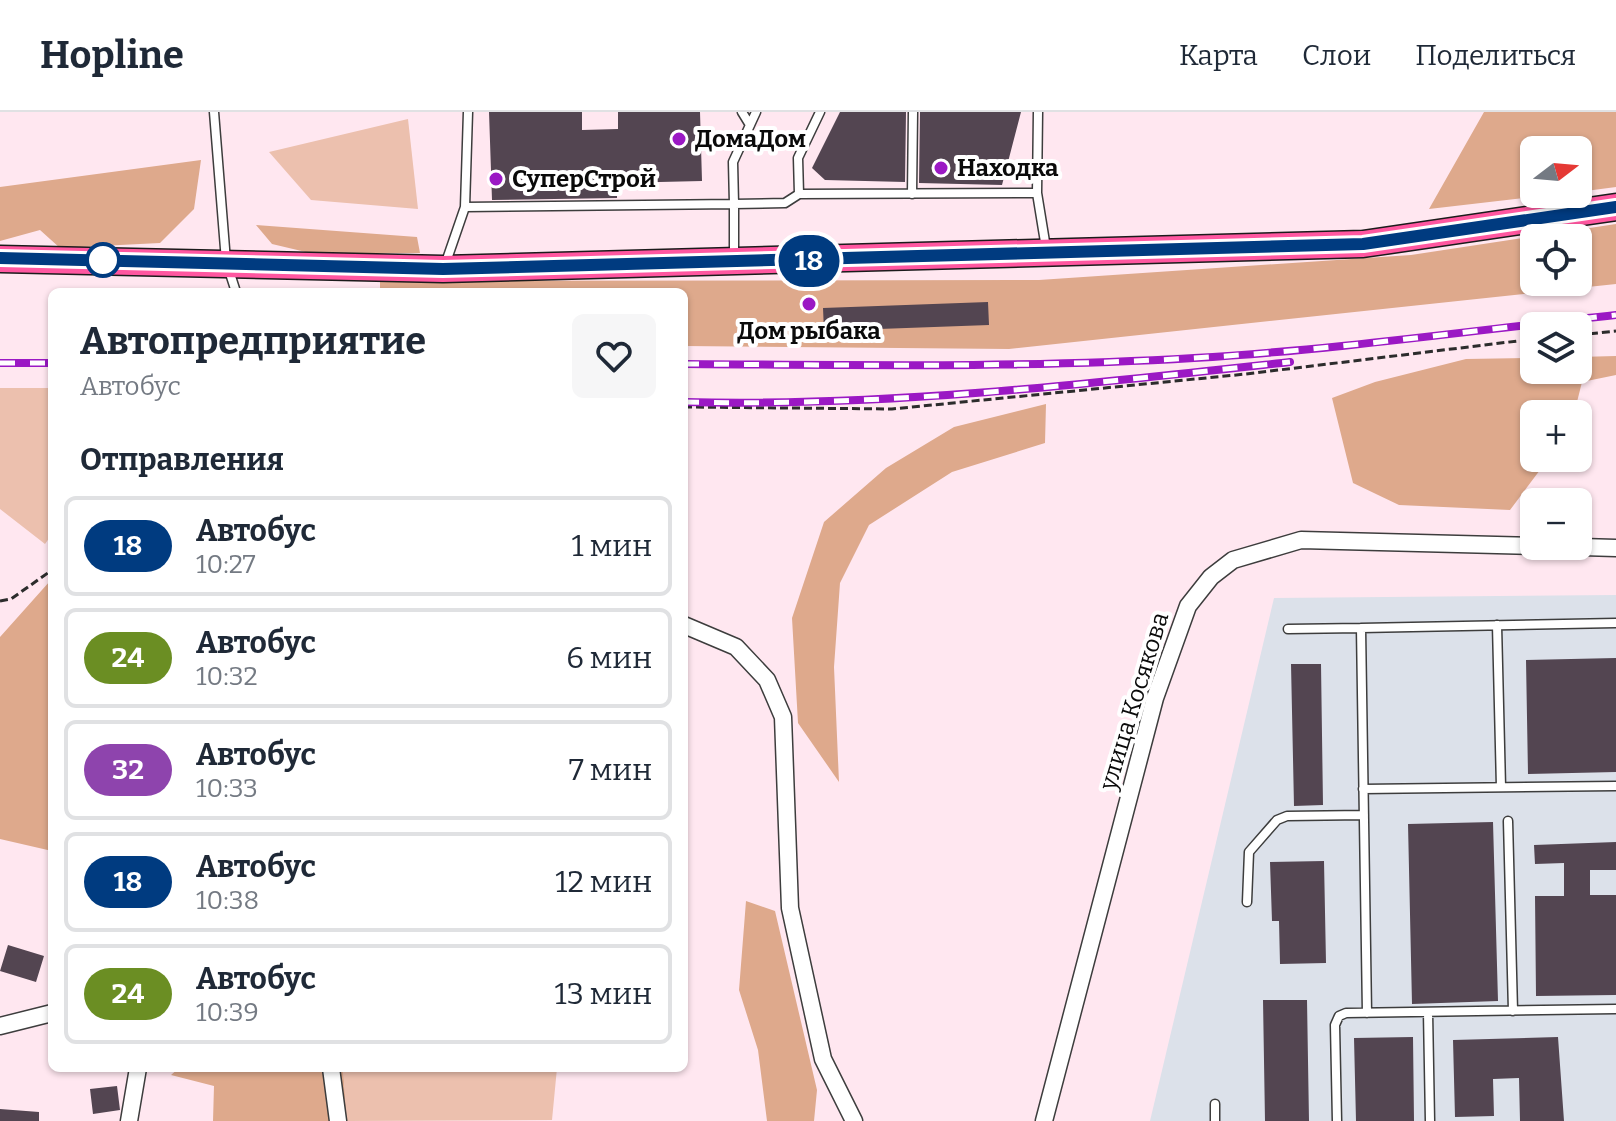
<!DOCTYPE html>
<html lang="ru">
<head>
<meta charset="utf-8">
<style>
	:root { --surface:#fff; --page:#f6f6f7; --text:#1f2937; --muted:#747a83; --line:#e0e1e3 }
	body { margin:0; font-family:Bitter,serif; background:var(--page); color:var(--text); height:100vh; display:flex; flex-direction:column; font-size:30px; white-space:nowrap }
	* { box-sizing:border-box; margin:0 }
	p { font-size:26px; color:var(--muted) }
	.icon { flex:none; width:44px; height:44px; fill:none; stroke:currentColor; stroke-width:2; stroke-linecap:round; stroke-linejoin:round }
	.map { position:relative; flex:1; overflow:hidden }
	.details { position:absolute; left:48px; top:176px; width:640px; height:784px; display:flex; flex-direction:column; background:var(--surface); border-radius:12px; box-shadow:0 2px 6px #0004 }
	.details>* { flex:none }
	.badge { padding:0 16px; border-radius:26px; font-size:28px; line-height:52px }
	.needle { width:52px; rotate:74deg }
	.tools { position:absolute; left:1520px; top:24px; display:grid; gap:16px }
	.tools a { display:grid; place-items:center; width:72px; height:72px; border-radius:12px; background:var(--surface); box-shadow:0 2px 6px #0004; font-size:40px }
	.map>.badge { position:absolute; translate:-50% -50%; box-shadow:0 0 0 4px #fff }
	h2 { padding:0 32px; font-size:30px; line-height:72px }
	.round { display:grid; place-items:center; flex:none; width:84px; height:84px; border-radius:12px; background:var(--page) }
	.summary { display:flex; align-items:center; justify-content:space-between; height:136px; padding:0 32px }
	h1 { font-size:38px; font-weight:700; line-height:60px }
	ul { padding:0; list-style:none }
	li { display:flex; align-items:center; gap:24px; height:100px; margin:0 16px 12px; padding:0 16px; border:4px solid var(--line); border-radius:12px }
	li div { flex:1 }
	li b { display:block; font-size:30px }
	li em { font-style:normal }
	li .badge { min-width:88px; font-weight:700; text-align:center }
	header { display:flex; align-items:center; gap:48px; box-sizing:border-box; height:112px; padding:0 40px; background:var(--surface); border-bottom:2px solid var(--line) }
	header strong { font-size:38px }
	nav { display:flex; gap:44px; margin-inline-start:auto; font-size:28px }
	.map>svg:first-child { display:block }
	.industrial { fill:#dce1ea }
	.green { fill:#ecc0ae }
	.forest { fill:#dea98c; fill-rule:evenodd }
	.building { fill:#534551 }
	.lines { fill:none; stroke-linecap:round; stroke-linejoin:round }
	.lane-casing { stroke:#3d3d3d; stroke-width:11 }
	.street-casing { stroke:#3d3d3d; stroke-width:19 }
	.primary-casing { stroke:#1b1b1b; stroke-width:29 }
	.path { stroke:#2c2c2c; stroke-width:3; stroke-dasharray:8 4; stroke-linecap:butt }
	.lane { stroke:#fff; stroke-width:8 }
	.street { stroke:#fff; stroke-width:16 }
	.primary { stroke:#ff57a0; stroke-width:26 }
	.rail-casing { stroke:#9b18c4; stroke-width:8 }
	.rail { stroke:#fff; stroke-width:5; stroke-dasharray:15; stroke-linecap:butt }
	.line-casing { stroke:#fff; stroke-width:18 }
	.line { stroke:#003b80; stroke-width:12 }
	.poi-dot { fill:#9b18c4; stroke:#fff; stroke-width:3 }
	.stop-dot { fill:#fff; stroke:#003b80; stroke-width:4 }
	.labels { text-anchor:middle; stroke-width:8; stroke-linejoin:round; paint-order:stroke }
	.poi-label { font-size:24px; font-weight:bold; fill:#0a0a0a; stroke:#fff; text-anchor:start }
	.street-label { font-size:24px; fill:#0a0a0a; stroke:#fff }
</style>
</head>
<body>
<header>
<strong>Hopline</strong>
<nav><a>Карта</a><a>Слои</a><a>Поделиться</a></nav>
</header>
<div class="map">
<svg width="1616" height="1009" viewBox="0 0 1616 1009">
	<rect width="100%" height="100%" fill="#ffe7f0"/>
	<path class="industrial" d="M 1616,483 L 1616,1009 L 1150,1009 L 1274,486 Z"/>
	<path class="green" d="M 408,7 L 418,97 L 311,88 L 269,40 Z
		M 0,276 L 52,276 L 52,422 L 45,432 L 0,397 Z
		M 343,956 L 557,956 L 552,1008 L 347,1009 Z"/>
	<path class="forest" d="M 1484,0 L 1616,0 L 1616,75 L 1578,80 L 1578,38 L 1534,38 L 1534,82 L 1557,82 L 1429,97 Z
		M 201,48 L 194,97 L 160,131 L 60,136 L 40,118 L 0,129 L 0,75 Z
		M 1616,112 L 1616,172 L 1009,237 L 684,234 L 684,180 L 380,180 L 380,169 L 1039,168 L 1411,143 ZM 1534,126 L 1578,126 L 1578,170 L 1534,170 Z
		M 256,113 L 417,125 L 420,141 L 310,141 L 272,132 Z
		M 1616,244 L 1616,263 L 1582,270 L 1574,302 L 1534,302 L 1534,346 L 1549,346 L 1510,398 L 1399,393 L 1353,371 L 1332,286 L 1375,270 L 1466,247 L 1534,246 L 1534,258 L 1578,258 L 1578,245 Z
		M 1046,292 L 1045,331 L 952,360 L 869,413 L 840,471 L 834,555 L 839,670 L 798,611 L 792,506 L 824,410 L 886,356 L 954,315 Z
		M 50,469 L 52,685 L 49,684 L 52,739 L 0,727 L 0,525 Z
		M 746,789 L 775,799 L 817,978 L 814,1009 L 767,1009 L 758,938 L 739,878 Z
		M 179,956 L 343,956 L 347,1009 L 213,1009 L 214,974 L 171,963 Z"/>
	<path class="building" d="M 489,0 L 582,0 L 582,18 L 618,17 L 618,0 L 700,0 L 702,69 L 617,71 L 617,86 L 492,88 Z
		M 840,0 L 906,0 L 905,70 L 825,68 L 812,56 Z
		M 920,0 L 1021,0 L 1002,73 L 919,71 Z
		M 988,190 L 989,213 L 824,219 L 823,196 Z
		M 1616,546 L 1616,660 L 1528,662 L 1526,548 Z
		M 1291,552 L 1321,552 L 1323,693 L 1294,694 Z
		M 1493,710 L 1498,889 L 1412,892 L 1408,712 Z
		M 1616,730 L 1616,758 L 1590,758 L 1590,783 L 1616,783 L 1616,883 L 1536,884 L 1535,784 L 1564,784 L 1564,751 L 1535,752 L 1534,733 Z
		M 1324,749 L 1326,851 L 1280,852 L 1279,809 L 1272,809 L 1270,750 Z
		M 8,833 L 44,844 L 36,870 L 0,859 Z
		M 1263,888 L 1307,888 L 1309,1009 L 1265,1009 Z
		M 1413,925 L 1414,1009 L 1356,1009 L 1354,926 Z
		M 1558,925 L 1564,1009 L 1520,1009 L 1519,966 L 1493,967 L 1494,1004 L 1455,1005 L 1453,928 Z
		M 117,974 L 120,998 L 93,1002 L 90,977 Z
		M 0,997 L 39,1000 L 39,1009 L 0,1009 Z"/>
	<g class="lines">
		<g class="lane-casing">
			<path id="lane" d="M 214,0 L 226,149 L 236,180
				M 742,0 L 750,13
				M 756,0 L 733,50 L 734,92 L 785,91 L 799,82 L 1037,81 L 1046,136
				M 1037,81 L 1038,0
				M 799,82 L 798,46 L 820,0
				M 912,82 L 913,0
				M 465,95 L 734,92 L 734,147
				M 445,153 L 465,95 L 468,0
				M 1497,513 L 1501,675
				M 1361,516 L 1616,511
				M 1288,517 L 1361,516 L 1367,901
				M 1363,677 L 1616,674
				M 1508,709 L 1513,899
				M 1247,790 L 1249,740 L 1277,708 L 1287,704 L 1364,703
				M 1428,900 L 1430,1009
				M 1215,992 L 1215,1009
				M 1337,1009 L 1335,913 L 1339,904 L 1346,901 L 1616,897"/>
		</g>
		<g class="street-casing">
			<path id="street" d="M 1548,434 L 1616,436
				M 684,513 L 736,535 L 767,568 L 783,605 L 790,796 L 823,947 L 854,1009
				M 0,914 L 52,901
				M 331,956 L 338,1009
				M 129,1009 L 138,956
				M 1044,1009 L 1155,586 L 1188,494 L 1211,465 L 1233,448 L 1301,428 L 1534,434"/>
		</g>
		<g class="primary-casing">
			<path id="primary" d="M 0,147 L 443,157 L 1363,132 L 1616,95"/>
		</g>
		<path class="path" d="M 1578,223 L 1616,219
			M 684,295 L 892,297 L 1246,262 L 1534,227
			M 0,489 L 11,487 L 52,458"/>
		<use href="#lane" class="lane"/>
		<use href="#street" class="street"/>
		<use href="#primary" class="primary"/>
		<g class="rail-casing">
			<path id="rail" d="M 0,251 L 52,251
				M 684,252 C 854,253 1024,256 1194,246 C 1335,238 1476,218 1616,203
				M 684,290 C 888,295 1088,272 1290,250"/>
		</g>
		<use href="#rail" class="rail"/>
	</g>
	<g class="lines">
		<g class="line-casing">
			<path id="line" d="M 0,146 L 443,157 L 1363,132 L 1616,95"/>
		</g>
		<use href="#line" class="line"/>
	</g>
	<g class="poi-dot">
		<circle cx="679" cy="27" r="8"/>
		<circle cx="941" cy="56" r="8"/>
		<circle cx="496" cy="67" r="8"/>
		<circle cx="809" cy="192" r="8"/>
	</g>
	<circle class="stop-dot" cx="103" cy="148" r="16"/>
	<g class="labels">
		<g class="poi-label">
			<text x="695" y="35">ДомаДом</text>
			<text x="957" y="64">Находка</text>
			<text x="512" y="75">СуперСтрой</text>
			<text x="809" y="227" text-anchor="middle">Дом рыбака</text>
		</g>
		<g class="street-label">
			<text transform="translate(1134 589) rotate(-73)" y="8">улица Косякова</text>
		</g>
	</g>
</svg>
<div class="tools">
<a><svg class="needle" viewBox="-14 -14 28 28"><path d="M0-13l5 13h-10z" fill="#e53935"/><path d="M0 13l5-13h-10z" fill="#747a83"/></svg></a>
<a><svg class="icon" aria-label="locate" viewBox="0 0 24 24"><circle cx="12" cy="12" r="6"/><path d="M12 2v4M12 18v4M2 12h4M18 12h4"/></svg></a>
<a><svg class="icon" aria-label="layers" viewBox="0 0 24 24"><path d="M12 4l9 5-9 5-9-5zM3 14l9 5 9-5"/></svg></a>
<a>+</a>
<a>−</a>
</div>
<b class="badge" style="left:809px;top:149px;background:#003b80;color:#fff">18</b>
<section class="details">
<div class="summary"><div><h1>Автопредприятие</h1><p>Автобус</p></div><a class="round"><svg class="icon" aria-label="heart" viewBox="0 0 24 24"><path d="M12 20l-8-8c-3-5 5-10 8-4 3-6 11-1 8 4z"/></svg></a></div>
<h2>Отправления</h2>
<ul>
<li><span class="badge" style="background:#003b80;color:#fff">18</span><div><b>Автобус</b><p>10:27</p></div><em>1 мин</em></li>
<li><span class="badge" style="background:#6b8e23;color:#fff">24</span><div><b>Автобус</b><p>10:32</p></div><em>6 мин</em></li>
<li><span class="badge" style="background:#8e44ad;color:#fff">32</span><div><b>Автобус</b><p>10:33</p></div><em>7 мин</em></li>
<li><span class="badge" style="background:#003b80;color:#fff">18</span><div><b>Автобус</b><p>10:38</p></div><em>12 мин</em></li>
<li><span class="badge" style="background:#6b8e23;color:#fff">24</span><div><b>Автобус</b><p>10:39</p></div><em>13 мин</em></li>
</ul>
</section>
</div>
</body>
</html>
